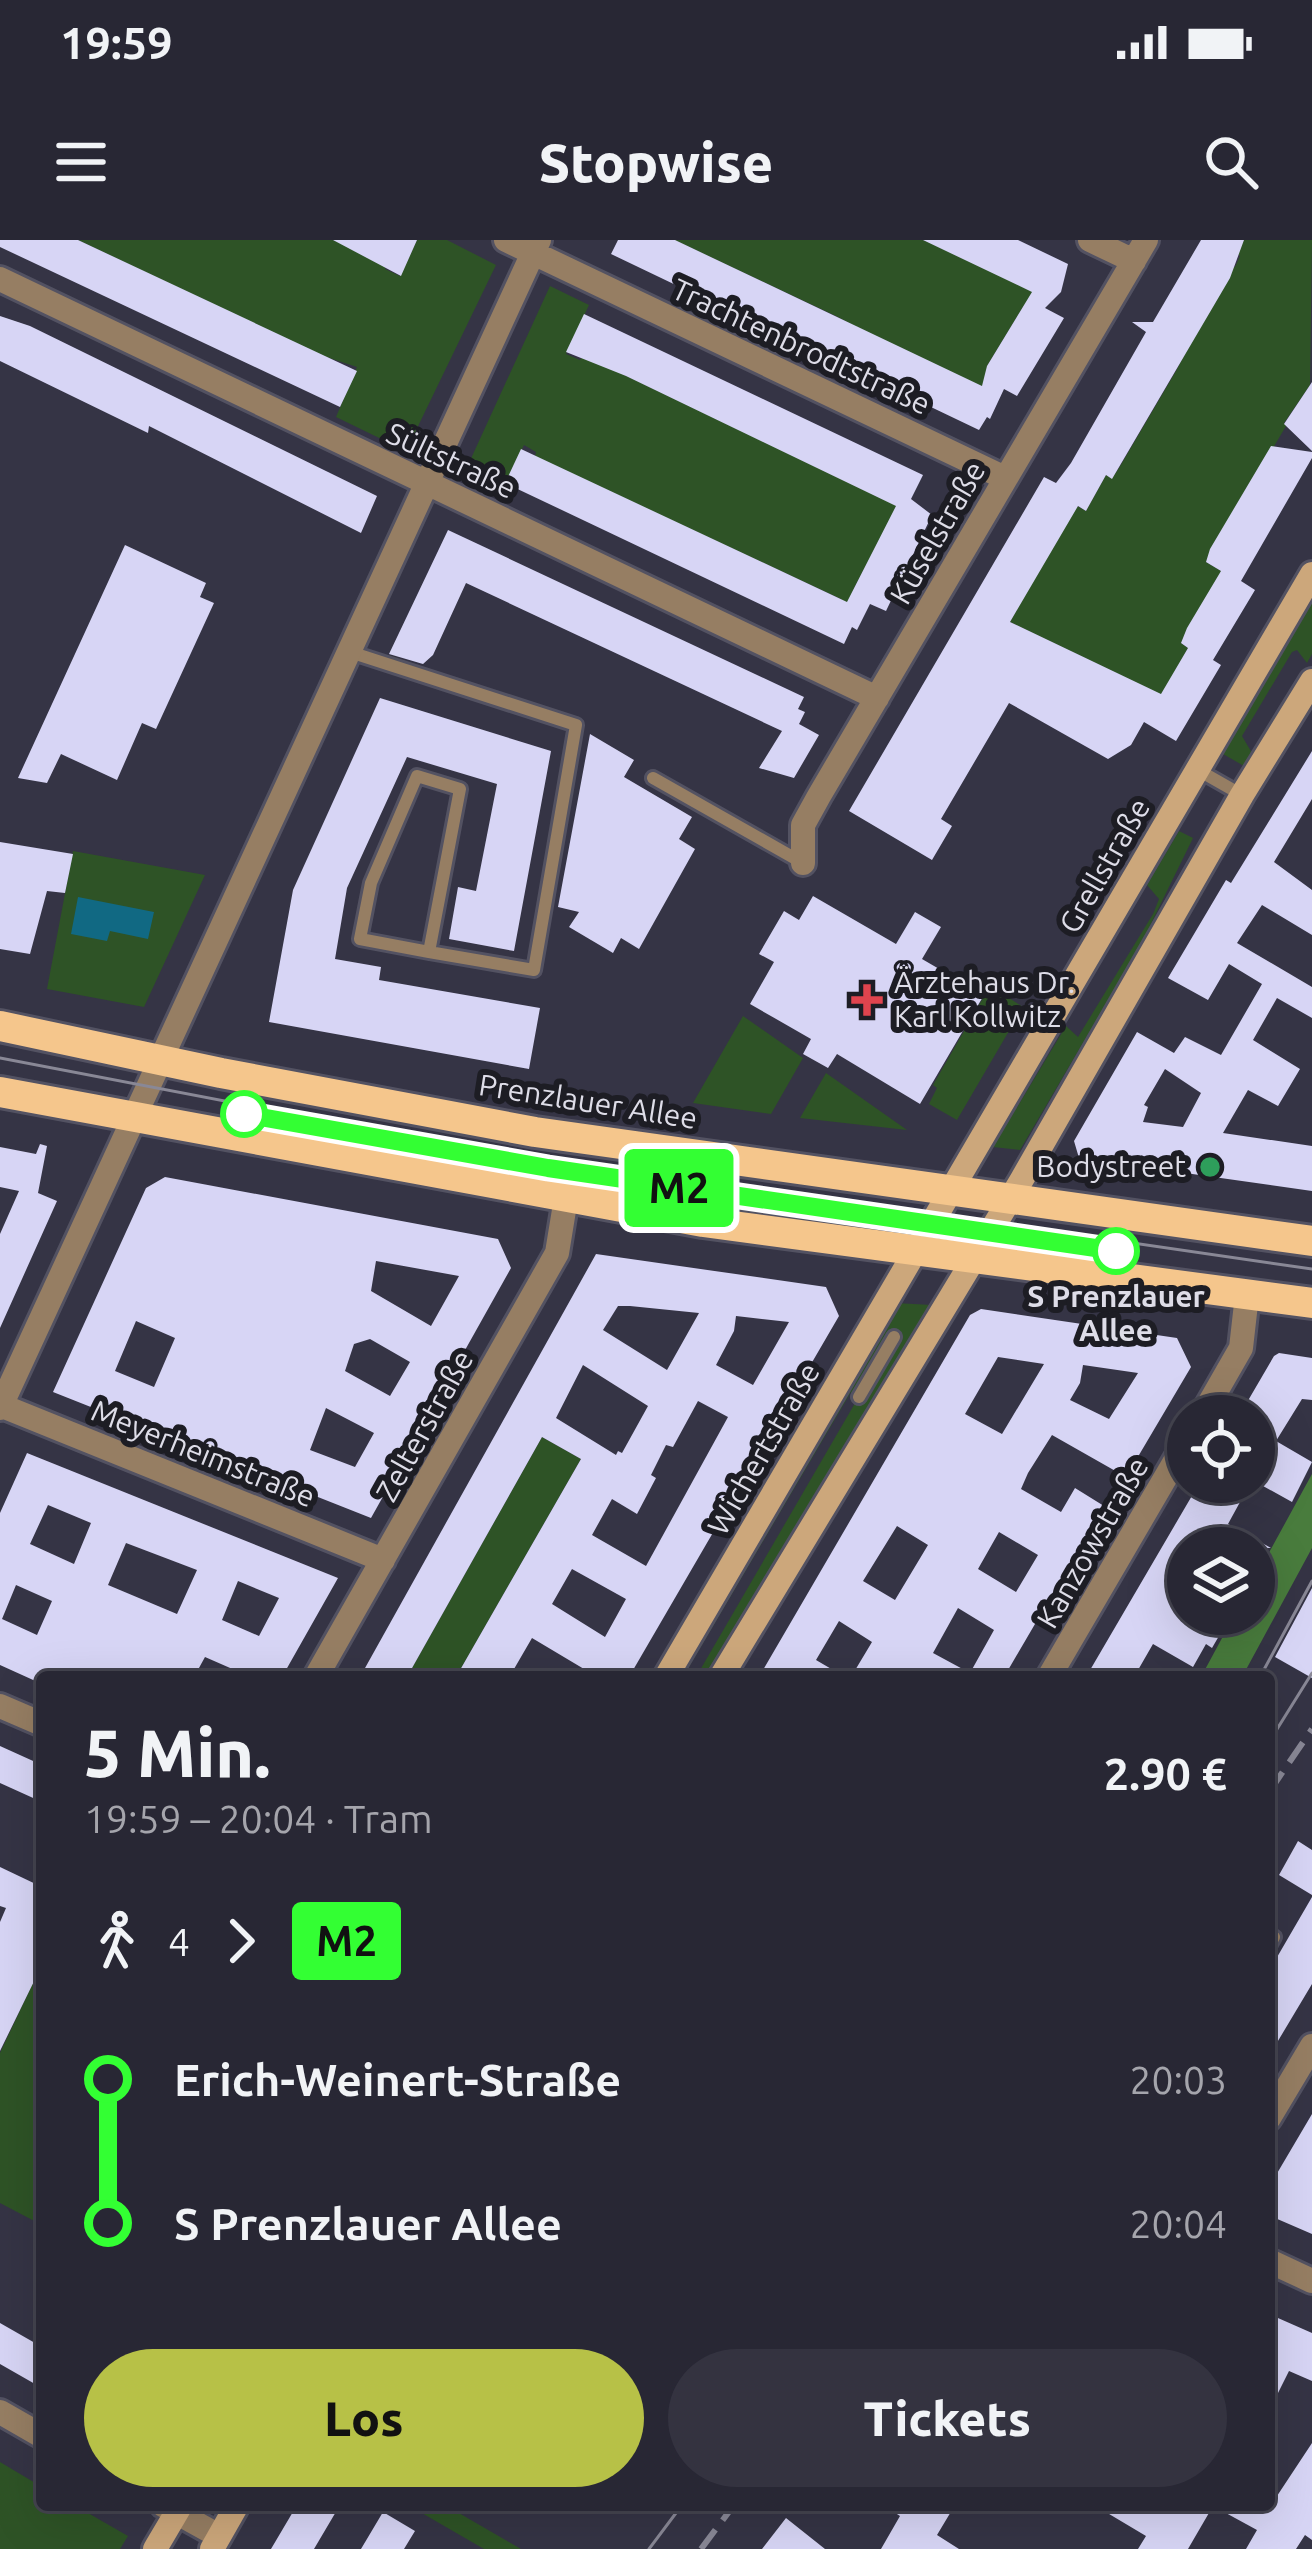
<!DOCTYPE html>
<html lang="de">
<head>
<meta charset="utf-8">
<style>
	:root { --surface:#282734; --page:#343340; --text:#f1f3f6; --muted:#a5a5ac; --line:#44444f; --accent:#b7c147 }
	body { margin:0; font-family:Ubuntu,sans-serif; background:var(--page); color:var(--text); height:100vh; display:flex; flex-direction:column; font-size:45px; white-space:nowrap }
	* { box-sizing:border-box; margin:0 }
	p { font-size:39px; color:var(--muted) }
	.icon { flex:none; width:66px; height:66px; fill:none; stroke:currentColor; stroke-width:2; stroke-linecap:round; stroke-linejoin:round }
	.map { position:relative; flex:1; overflow:hidden }
	.side { position:absolute; left:36px; top:1431px; width:1239px; height:840px; display:flex; flex-direction:column; background:var(--surface); border-radius:12px; box-shadow:0 12px 48px #0002,0 0 0 3px var(--line) }
	.side>* { flex:none }
	.badge { padding:0 24px; border-radius:9px; font-size:42px; line-height:78px }
	.controls { position:absolute; left:1167px; top:1155px; display:grid; gap:24px }
	.controls a { display:grid; place-items:center; width:108px; height:108px; border-radius:50%; background:var(--surface); box-shadow:0 12px 48px #0002,0 0 0 3px var(--line); font-size:60px }
	.map>.badge { position:absolute; translate:-50% -50%; box-shadow:0 0 0 6px #fff }
	.legs { display:flex; align-items:center; gap:18px; height:132px; padding:0 48px; font-size:39px }
	.legs p { margin-inline-start:auto }
	.overview { display:flex; align-items:center; justify-content:space-between; height:204px; padding:0 48px }
	h1 { font-size:66px; font-weight:800; line-height:90px }
	.action { display:flex; gap:24px; margin-top:auto; padding:24px 48px }
	.action a { flex:1; height:138px; border-radius:72px; background:var(--accent); color:#111; font-size:48px; font-weight:800; line-height:138px; text-align:center }
	.action a+a { background:var(--page); color:var(--text) }
	ul { padding:0 48px; list-style:none }
	li { display:flex; align-items:center; gap:42px; height:144px; font-size:45px }
	li i { display:grid; place-items:center; width:18px; height:100%; margin:0 15px; background:currentColor }
	li i::after { content:''; width:30px; height:30px; margin:-15px; border:9px solid; border-radius:50%; background:var(--surface) }
	li p { margin-inline-start:auto }
	li:first-child i { background:linear-gradient(#0000 50%,currentColor 0) }
	li:last-child i { background:linear-gradient(currentColor 50%,#0000 0) }
	.status { display:flex; justify-content:space-between; align-items:center; height:84px; padding:0 60px; background:var(--surface); direction:ltr }
	.status svg { height:33px; fill:currentColor }
	header { display:flex; justify-content:space-between; align-items:center; height:156px; padding:0 48px; background:var(--surface); font-size:54px; font-weight:800 }
	.map>svg:first-child { display:block }
	.green { fill:#2e5326 }
	.forest { fill:#497c3d }
	.water { fill:#116983 }
	.building { fill:#d7d5f5; fill-rule:evenodd }
	.lines { fill:none; stroke-linecap:round; stroke-linejoin:round }
	.lane-casing { stroke:#535262; stroke-width:18 }
	.street-casing { stroke:#535262; stroke-width:30 }
	.secondary-casing { stroke:#535262; stroke-width:30 }
	.primary-casing { stroke:#535262; stroke-width:36 }
	.lane { stroke:#967e63; stroke-width:12 }
	.street { stroke:#967e63; stroke-width:24 }
	.secondary { stroke:#cca77b; stroke-width:24 }
	.primary { stroke:#f5c68c; stroke-width:30 }
	.tram { stroke:#898896; stroke-width:3 }
	.rail { stroke:#898896; stroke-width:6; stroke-dasharray:24 12; stroke-linecap:butt }
	.line-1-casing { stroke:#fff; stroke-width:27 }
	.line-1 { stroke:#3f3; stroke-width:18 }
	.health-dot { fill:#e0444e; stroke:#1d1d24; stroke-width:4.5 }
	.stop-1-dot { fill:#fff; stroke:#3f3; stroke-width:6 }
	.leisure-dot { fill:#2e9e5b; stroke:#1d1d24; stroke-width:4.5 }
	.labels { text-anchor:middle; stroke-width:12; stroke-linejoin:round; paint-order:stroke }
	.street-label { font-size:30px; fill:#dedde8; stroke:#1d1d24 }
	.poi-label { font-size:30px; fill:#dedde8; stroke:#1d1d24; text-anchor:start }
	.stop-label { font-size:30px; font-weight:bold; fill:#dedde8; stroke:#1d1d24 }
</style>
</head>
<body>
<div class="status"><b>19:59</b><svg viewBox="0 0 49 12"><path d="M0 12V9h3v3zM5 12V6h3v6zM10 12V3h3v9zM15 12V0h3v12zM26 1h20v11H26zM47 4h2v5h-2z"/></svg></div>
<header><svg class="icon" aria-label="menu" viewBox="0 0 24 24"><path d="M4 6h16M4 12h16M4 18h16"/></svg>Stopwise<svg class="icon" aria-label="search" viewBox="0 0 24 24"><circle cx="10" cy="10" r="6"/><path d="M15 15l6 6"/></svg></header>
<div class="map">
<svg width="1312" height="2309" viewBox="0 0 1312 2309">
	<rect width="100%" height="100%" fill="#353445"/>
	<path class="green" d="M 78,0 L 333,0 L 387,23 L 385,29 L 400,36 L 417,0 L 447,0 L 496,25 L 406,211 L 336,177 L 357,127 L 314,113 Z
		M 674,0 L 923,0 L 1040,48 L 1023,67 L 987,126 L 988,137 L 979,153 L 836,76 Z
		M 1244,0 L 1312,0 L 1310,145 L 1284,183 L 1286,186 L 1206,322 L 1223,332 L 1181,403 L 1188,408 L 1162,455 L 1010,382 L 1072,263 L 1086,271 L 1106,235 L 1112,238 L 1119,228 L 1176,131 L 1230,25 L 1235,27 L 1240,16 L 1236,13 Z
		M 550,46 L 589,65 L 566,114 L 580,120 L 583,115 L 898,266 L 854,348 L 851,369 L 841,359 L 535,217 L 536,212 L 524,205 L 500,254 L 463,236 Z
		M 1312,360 L 1312,414 L 1307,423 L 1297,410 L 1292,412 L 1242,496 L 1252,513 L 1244,526 L 1223,514 Z
		M 1179,591 L 1193,598 L 1141,704 L 1020,910 L 993,907 L 1066,786 L 1078,797 L 1153,674 L 1159,659 L 1147,645 Z
		M 73,611 L 205,635 L 144,767 L 47,749 Z
		M 990,746 L 1023,767 L 957,880 L 929,864 L 937,848 L 933,845 Z
		M 743,776 L 803,818 L 771,874 L 693,863 Z
		M 826,833 L 907,890 L 800,878 Z
		M 895,1063 L 932,1065 L 713,1437 L 696,1437 L 858,1158 L 851,1152 L 683,1437 L 676,1437 Z
		M 542,1197 L 581,1219 L 456,1437 L 407,1437 Z
		M 42,1724 L 42,1985 L 0,1963 L 0,1813 Z
		M 0,2222 L 42,2247 L 42,2265 L 74,2265 L 128,2296 L 120,2309 L 0,2309 Z
		M 408,2265 L 445,2265 L 521,2309 L 484,2309 Z"/>
	<path class="forest" d="M 1312,1234 L 1312,1308 L 1242,1437 L 1201,1437 L 1235,1374 L 1254,1374 L 1254,1340 Z"/>
	<path class="water" d="M 78,657 L 154,672 L 148,699 L 110,691 L 107,701 L 71,694 Z"/>
	<path class="building" d="M 0,0 L 78,0 L 357,131 L 340,167 L 0,7 Z
		M 333,0 L 417,0 L 401,36 Z
		M 618,0 L 675,0 L 982,146 L 987,126 L 1032,52 L 923,0 L 1018,0 L 1068,24 L 1061,52 L 1045,68 L 1064,78 L 1017,156 L 1004,149 L 990,179 L 987,177 L 979,190 L 611,14 Z
		M 1201,0 L 1244,0 L 1230,38 L 1112,239 L 1106,235 L 1086,271 L 1078,266 L 1010,382 L 1161,454 L 1188,408 L 1181,403 L 1187,388 L 1221,331 L 1206,322 L 1210,309 L 1271,206 L 1312,212 L 1312,218 L 1241,341 L 1255,350 L 1213,420 L 1221,425 L 1176,501 L 1144,482 L 1131,505 L 1108,519 L 1009,463 L 941,579 L 952,586 L 932,620 L 849,571 L 1044,237 L 1056,243 L 1071,223 L 1146,92 L 1132,82 L 1153,82 Z
		M 584,74 L 923,235 L 911,259 L 932,275 L 886,371 L 870,364 L 857,390 L 852,387 L 844,404 L 505,243 L 521,209 L 847,362 L 896,266 L 626,136 L 566,112 Z
		M 0,76 L 30,86 L 377,256 L 361,293 L 149,186 L 148,193 L 0,121 Z
		M 1312,142 L 1312,211 L 1284,184 Z
		M 448,290 L 804,457 L 798,469 L 805,472 L 799,484 L 819,495 L 794,538 L 759,528 L 782,491 L 466,343 L 433,415 L 423,424 L 389,414 Z
		M 125,305 L 206,343 L 200,357 L 214,363 L 156,489 L 142,483 L 117,540 L 61,514 L 47,543 L 18,538 Z
		M 380,458 L 551,511 L 514,711 L 449,699 L 458,647 L 476,651 L 497,544 L 407,517 L 347,648 L 335,719 L 381,727 L 379,740 L 540,768 L 529,829 L 269,782 L 293,650 Z
		M 590,494 L 634,520 L 624,537 L 692,577 L 679,599 L 695,609 L 639,709 L 621,698 L 613,713 L 569,687 L 579,672 L 558,667 Z
		M 1312,511 L 1312,559 L 1274,622 L 1312,650 L 1312,695 L 1262,665 L 1237,703 L 1312,747 L 1312,778 L 1277,758 L 1253,800 L 1300,829 L 1278,866 L 1248,850 L 1223,893 L 1312,906 L 1312,951 L 1079,918 L 1074,901 L 1137,792 L 1174,813 L 1185,797 L 1221,815 L 1262,744 L 1229,724 L 1208,760 L 1168,738 L 1226,640 L 1231,643 ZM 1165,829 L 1201,853 L 1183,887 L 1143,882 L 1148,867 L 1144,865 Z
		M 0,602 L 73,614 L 65,653 L 47,651 L 30,714 L 0,709 Z
		M 813,656 L 896,704 L 915,672 L 941,687 L 922,719 L 984,755 L 920,864 L 837,814 L 828,828 L 803,814 L 811,799 L 750,764 L 774,722 L 759,714 L 784,671 L 799,680 Z
		M 40,904 L 47,906 L 38,953 L 57,961 L 0,1088 L 0,994 L 19,951 L 0,947 L 0,907 L 36,914 Z
		M 165,937 L 498,999 L 511,1028 L 371,1278 L 53,1152 L 146,948 ZM 376,1021 L 459,1036 L 431,1086 L 371,1051 ZM 136,1081 L 175,1098 L 154,1147 L 115,1131 ZM 370,1099 L 410,1122 L 390,1156 L 345,1131 L 354,1104 ZM 326,1168 L 374,1193 L 355,1227 L 310,1210 Z
		M 596,1014 L 826,1047 L 839,1076 L 629,1437 L 579,1437 L 584,1429 L 532,1398 L 514,1429 L 517,1437 L 456,1437 L 581,1219 L 542,1197 L 407,1437 L 360,1437 ZM 618,1066 L 630,1066 L 699,1073 L 667,1130 L 603,1090 ZM 736,1076 L 789,1082 L 753,1145 L 716,1125 L 734,1091 ZM 583,1125 L 648,1166 L 622,1213 L 618,1211 L 616,1215 L 556,1178 ZM 698,1161 L 728,1177 L 646,1326 L 592,1295 L 612,1259 L 637,1274 L 656,1238 L 651,1235 L 666,1205 L 673,1207 ZM 572,1329 L 626,1359 L 605,1397 L 552,1364 Z
		M 981,1069 L 1177,1098 L 1191,1127 L 1126,1237 L 1052,1195 L 1028,1233 L 1021,1249 L 1061,1272 L 1075,1248 L 1104,1266 L 1004,1437 L 851,1437 L 872,1402 L 839,1381 L 816,1420 L 845,1437 L 759,1437 L 970,1075 ZM 998,1117 L 1044,1124 L 1002,1194 L 965,1174 ZM 1083,1125 L 1138,1133 L 1109,1179 L 1070,1160 L 1080,1143 ZM 897,1286 L 928,1305 L 895,1360 L 863,1341 ZM 999,1292 L 1038,1315 L 1016,1352 L 978,1329 ZM 958,1368 L 994,1390 L 970,1433 L 933,1413 Z
		M 1279,1113 L 1312,1118 L 1312,1160 L 1302,1159 L 1276,1201 L 1312,1222 L 1292,1262 L 1254,1241 L 1254,1176 L 1239,1176 L 1274,1116 Z
		M 27,1213 L 338,1338 L 282,1437 L 234,1437 L 237,1431 L 205,1417 L 194,1437 L 42,1437 L 42,1444 L 0,1425 L 0,1273 ZM 48,1265 L 91,1283 L 74,1324 L 30,1304 ZM 126,1303 L 197,1330 L 177,1374 L 108,1345 ZM 238,1341 L 279,1358 L 259,1396 L 222,1380 ZM 16,1345 L 52,1361 L 37,1395 L 2,1379 Z
		M 1200,1242 L 1251,1242 L 1228,1284 L 1271,1308 L 1188,1308 L 1188,1352 L 1180,1366 L 1188,1374 L 1223,1389 L 1212,1408 L 1206,1404 L 1193,1427 L 1153,1404 L 1134,1437 L 1086,1437 Z
		M 1312,1348 L 1312,1438 L 1275,1417 Z
		M 0,1506 L 42,1525 L 42,1562 L 0,1543 Z
		M 1298,1601 L 1312,1610 L 1312,1655 L 1279,1635 Z
		M 0,1627 L 42,1647 L 33,1667 L 42,1671 L 42,1725 L 0,1811 L 0,1682 L 6,1668 L 0,1666 Z
		M 1312,1657 L 1312,1744 L 1269,1816 L 1269,1731 Z
		M 1312,1874 L 1312,1994 L 1275,1978 L 1269,1958 L 1269,1947 Z
		M 1269,2074 L 1312,2093 L 1312,2141 L 1289,2131 L 1269,2171 Z
		M 0,2083 L 42,2107 L 42,2148 L 0,2124 Z
		M 1312,2203 L 1312,2300 L 1305,2295 L 1296,2309 L 1246,2309 L 1257,2290 L 1213,2266 L 1188,2309 L 1138,2309 L 1146,2296 L 1094,2265 L 1269,2265 L 1269,2251 L 1277,2256 Z
		M 297,2265 L 340,2265 L 314,2309 L 271,2309 Z
		M 883,2265 L 955,2265 L 937,2295 L 959,2309 L 881,2309 L 900,2276 Z
		M 383,2272 L 415,2291 L 404,2309 L 361,2309 Z
		M 786,2278 L 825,2309 L 762,2309 Z"/>
	<g class="lines">
		<g class="lane-casing">
			<path id="lane" d="M 350,412 L 576,485 L 534,730 L 429,712
				M 1198,530 L 1242,555
				M 417,536 L 460,549 L 429,712 L 360,699 L 371,643 Z
				M 653,538 L 803,623
				M 859,1157 L 894,1097
				M 1269,1706 L 1274,1697"/>
		</g>
		<g class="street-casing">
			<path id="street" d="M 506,0 L 1005,238
				M 1090,0 L 1134,21
				M 0,39 L 877,458
				M 803,623 L 803,585 L 819,556 L 1146,0
				M 0,1165 L 383,1320
				M 0,1168 L 539,0
				M 1202,1176 L 1241,1108 L 1247,1055
				M 316,1437 L 557,1013 L 566,958
				M 1049,1437 L 1188,1199
				M 0,1466 L 42,1484
				M 1269,1878 L 1312,1806
				M 1269,2021 L 1312,2041
				M 0,2172 L 42,2196
				M 163,2265 L 219,2296"/>
		</g>
		<g class="secondary-casing">
			<path id="secondary" d="M 666,1437 L 1312,334
				M 721,1437 L 1021,941 L 1242,555 L 1312,441
				M 155,2309 L 181,2265
				M 212,2309 L 237,2265"/>
		</g>
		<g class="primary-casing">
			<path id="primary" d="M 0,786 L 221,833 L 535,892 L 1312,1001
				M 0,852 L 703,982 L 1312,1063"/>
		</g>
		<use href="#lane" class="lane"/>
		<use href="#street" class="street"/>
		<use href="#secondary" class="secondary"/>
		<use href="#primary" class="primary"/>
		<path class="tram" d="M 0,818 L 438,902 L 1312,1029
			M 1260,1437 L 1312,1341
			M 1269,1502 L 1312,1433
			M 649,2309 L 682,2265"/>
		<path class="rail" d="M 1269,1552 L 1312,1489
			M 701,2309 L 734,2265"/>
	</g>
	<g class="lines">
		<g class="line-1-casing">
			<path id="line-1" d="M 244,874 L 548,928 L 1116,1011"/>
		</g>
		<use href="#line-1" class="line-1"/>
	</g>
	<path class="health-dot" d="M861 742h12v12h12v12h-12v12h-12v-12h-12v-12h12z"/>
	<g class="stop-1-dot">
		<circle cx="244" cy="874" r="21"/>
		<circle cx="1116" cy="1011" r="21"/>
	</g>
	<circle class="leisure-dot" cx="1210" cy="927" r="12"/>
	<g class="labels">
		<g class="street-label">
			<text transform="translate(801 107) rotate(25)" y="10">Trachtenbrodtstraße</text>
			<text transform="translate(451 221) rotate(25)" y="10">Sültstraße</text>
			<text transform="translate(938 293) rotate(-60)" y="10">Küselstraße</text>
			<text transform="translate(1105 626) rotate(-60)" y="10">Grellstraße</text>
			<text transform="translate(588 862) rotate(9)" y="10">Prenzlauer Allee</text>
			<text transform="translate(425 1186) rotate(-61)" y="10">Zelterstraße</text>
			<text transform="translate(764 1209) rotate(-60)" y="10">Wichertstraße</text>
			<text transform="translate(203 1214) rotate(22)" y="10">Meyerheimstraße</text>
			<text transform="translate(1093 1303) rotate(-60)" y="10">Kanzowstraße</text>
		</g>
		<g class="poi-label">
			<text x="894" y="753">Ärztehaus Dr.<tspan x="894" dy="34">Karl Kollwitz</tspan></text>
			<text x="1186" y="937" text-anchor="end">Bodystreet</text>
		</g>
		<g class="stop-label">
			<text x="1116" y="1067">S Prenzlauer<tspan x="1116" dy="34">Allee</tspan></text>
		</g>
	</g>
</svg>
<div class="controls">
<a><svg class="icon" aria-label="locate" viewBox="0 0 24 24"><circle cx="12" cy="12" r="6"/><path d="M12 2v4M12 18v4M2 12h4M18 12h4"/></svg></a>
<a><svg class="icon" aria-label="layers" viewBox="0 0 24 24"><path d="M12 4l9 5-9 5-9-5zM3 14l9 5 9-5"/></svg></a>
</div>
<b class="badge" style="left:679px;top:948px;background:#3f3;color:#111">M2</b>
<section class="side">
<div class="overview"><div><h1>5 Min.</h1><p>19:59 – 20:04 · Tram</p></div><b>2.90 €</b></div>
<div class="legs"><svg class="icon" aria-label="walk" viewBox="0 0 24 24"><circle cx="13" cy="4" r="2"/><path d="M13 8l-2 6 4 7M11 14l-3 7M7 12l3-4h3l4 4"/></svg>4<svg class="icon" aria-label="forward" viewBox="0 0 24 24"><path d="M9 5l7 7-7 7"/></svg><b class="badge" style="background:#3f3;color:#111">M2</b></div>
<ul>
<li><i style="color:#3f3"></i><b>Erich-Weinert-Straße</b><p>20:03</p></li>
<li><i style="color:#3f3"></i><b>S Prenzlauer Allee</b><p>20:04</p></li>
</ul>
<div class="action"><a>Los</a><a>Tickets</a></div>
</section>
</div>
</body>
</html>
